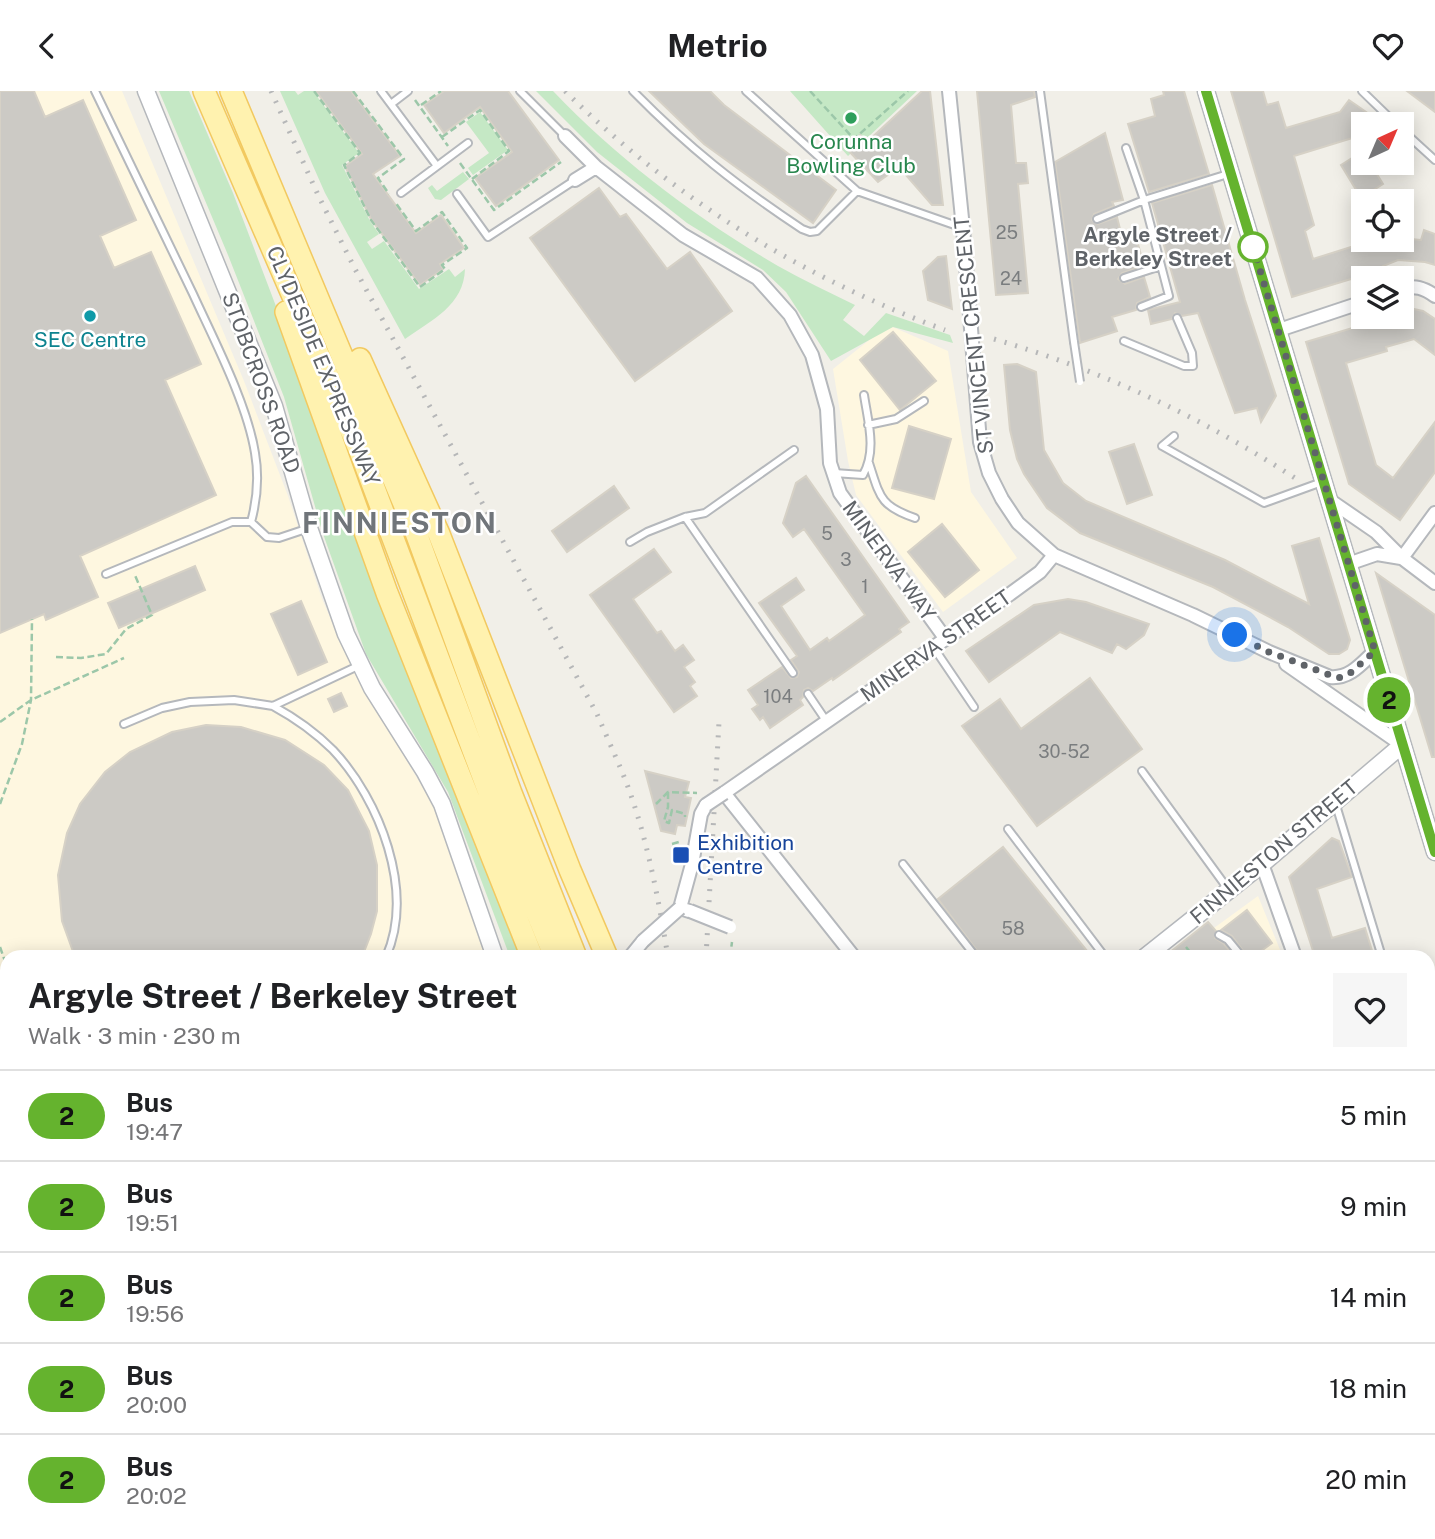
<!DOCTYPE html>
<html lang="en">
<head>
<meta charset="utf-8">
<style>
	:root { --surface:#fff; --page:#f6f6f6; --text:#202124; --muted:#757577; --line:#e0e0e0 }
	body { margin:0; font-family:"Public Sans",sans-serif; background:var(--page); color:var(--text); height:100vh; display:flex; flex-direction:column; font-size:26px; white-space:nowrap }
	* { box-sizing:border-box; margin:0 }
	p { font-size:23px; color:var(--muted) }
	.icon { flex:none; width:38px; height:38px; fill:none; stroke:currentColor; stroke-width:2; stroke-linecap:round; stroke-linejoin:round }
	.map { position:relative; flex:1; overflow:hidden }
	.details { position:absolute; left:0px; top:859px; width:1435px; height:590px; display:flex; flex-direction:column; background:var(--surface); border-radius:21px 21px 0 0; box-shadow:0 4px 18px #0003 }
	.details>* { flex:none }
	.badge { padding:0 14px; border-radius:23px; font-size:24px; line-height:46px }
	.needle { width:46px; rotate:44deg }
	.fabs { position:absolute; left:1351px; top:21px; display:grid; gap:14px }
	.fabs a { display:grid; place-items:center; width:63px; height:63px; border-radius:0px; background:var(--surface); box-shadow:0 4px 18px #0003; font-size:35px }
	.you { position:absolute; width:35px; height:35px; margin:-18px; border:5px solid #fff; border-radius:50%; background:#1a73e8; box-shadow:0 0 0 10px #1a73e833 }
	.map>.badge { position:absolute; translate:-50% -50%; box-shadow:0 0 0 4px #fff }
	.round { display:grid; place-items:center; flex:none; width:74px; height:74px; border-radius:0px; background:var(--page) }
	.summary { display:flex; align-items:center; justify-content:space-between; height:119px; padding:0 28px }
	h1 { font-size:33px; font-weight:700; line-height:52px }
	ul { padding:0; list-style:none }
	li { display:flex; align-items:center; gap:21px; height:91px; padding:0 28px; border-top:2px solid var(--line) }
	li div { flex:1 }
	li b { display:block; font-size:26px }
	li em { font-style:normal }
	li .badge { min-width:77px; font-weight:700; text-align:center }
	header { display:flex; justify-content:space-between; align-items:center; height:91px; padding:0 28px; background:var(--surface); font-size:32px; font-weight:700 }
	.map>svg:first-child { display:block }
	.commercial { fill:#fef7e0 }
	.education { fill:#e1ded6 }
	.green { fill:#c5e8c5 }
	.building { fill:#cccac5; stroke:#d6d1c6; stroke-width:2 }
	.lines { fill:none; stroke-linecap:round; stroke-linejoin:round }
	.service-casing { stroke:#b5b8bc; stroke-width:10 }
	.minor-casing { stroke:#b5b8bc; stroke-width:16 }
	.tertiary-casing { stroke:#b5b8bc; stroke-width:19 }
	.primary-casing { stroke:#f2c960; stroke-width:24 }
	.path { stroke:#9cc7a9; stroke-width:2.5; stroke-dasharray:7 3.5; stroke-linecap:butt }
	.service { stroke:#fff; stroke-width:6 }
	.minor { stroke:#fff; stroke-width:12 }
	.tertiary { stroke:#fff; stroke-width:16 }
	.primary { stroke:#fff2af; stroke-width:21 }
	.rail { stroke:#b6b7b8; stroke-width:5; stroke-dasharray:2 9; stroke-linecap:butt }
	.service-bridge-casing { stroke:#b5b8bc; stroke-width:10; stroke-linecap:butt }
	.minor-bridge-casing { stroke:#b5b8bc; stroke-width:16; stroke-linecap:butt }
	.service-bridge { stroke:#fff; stroke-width:6 }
	.minor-bridge { stroke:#fff; stroke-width:12 }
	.line-casing { stroke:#fff; stroke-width:16 }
	.line { stroke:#65b32e; stroke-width:10 }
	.walk { stroke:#5f6368; stroke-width:7; stroke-dasharray:0 12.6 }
	.leisure-dot { fill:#2e9e5b; stroke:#fff; stroke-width:2.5 }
	.stop-dot { fill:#fff; stroke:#65b32e; stroke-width:3.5 }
	.culture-dot { fill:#0f9aa8; stroke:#fff; stroke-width:2.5 }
	.transit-dot { fill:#1a4fb4; stroke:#fff; stroke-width:2.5 }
	.labels { text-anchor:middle; stroke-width:5; stroke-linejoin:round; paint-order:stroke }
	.number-label { font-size:18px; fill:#7a7d7f }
	.leisure-label { font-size:21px; fill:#27864d; stroke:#fff }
	.stop-label { font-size:21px; font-weight:bold; fill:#5f6368; stroke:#fff; text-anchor:end }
	.street-label { font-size:21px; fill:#5f6368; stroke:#fff }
	.culture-label { font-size:21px; fill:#0d838f; stroke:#fff }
	.transit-label { font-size:21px; fill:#164399; stroke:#fff; text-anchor:start }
	.district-label { font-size:28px; font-weight:bold; letter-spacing:2px; fill:#70757a; stroke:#fff }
</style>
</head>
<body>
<header><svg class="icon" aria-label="back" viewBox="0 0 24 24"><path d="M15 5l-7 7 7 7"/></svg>Metrio<svg class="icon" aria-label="heart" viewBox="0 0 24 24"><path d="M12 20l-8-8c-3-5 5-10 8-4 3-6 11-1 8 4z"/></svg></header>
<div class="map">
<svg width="1435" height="1448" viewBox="0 0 1435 1448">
	<rect width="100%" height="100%" fill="#f1efe8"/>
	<path class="commercial" d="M 0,0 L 122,0 L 244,290 L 288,405 L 322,508 L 356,585 L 432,712 L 487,866 L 7,866 L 7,1147 L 0,1140 Z
		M 888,234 L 948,260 L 971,401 L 1017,467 L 943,521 L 856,404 L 848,370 L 833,278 Z
		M 1258,805 L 1283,866 L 1174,866 Z
		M 7,1404 L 7,1442 L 713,1442 L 718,1448 L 0,1448 L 0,1407 Z
		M 967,1442 L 1057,1442 L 1052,1448 L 972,1448 Z"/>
	<path class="education" d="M 1428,1368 L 1435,1371 L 1435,1448 L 1257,1448 L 1262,1442 L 1428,1442 Z"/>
	<path class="green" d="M 159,0 L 189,0 L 233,102 L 523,866 L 510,866 L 448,701 L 366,563 L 322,440 L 284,306 L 228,164 Z
		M 280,0 L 295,0 L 298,4 L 304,0 L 313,0 L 359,62 L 342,74 L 370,130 L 379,143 L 367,151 L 372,158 L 384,150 L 419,198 L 449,178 L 455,186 L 465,178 C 464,214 432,229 405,248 L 325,102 Z
		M 536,0 L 553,0 C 619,69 696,127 778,175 C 803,189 829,201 855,214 L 843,229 L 864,245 L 886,222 L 950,244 L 953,252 L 893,236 L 831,270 L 786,201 L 763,179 L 687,132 L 597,61 Z
		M 790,0 L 917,0 L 848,65 Z
		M 480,21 L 508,59 L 473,84 L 468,77 L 489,62 L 466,31 Z
		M 463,81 L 469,88 L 441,109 L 435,108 L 428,97 L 432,94 L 437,100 Z
		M 1435,1115 L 1435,1171 L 1428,1155 L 1428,1117 Z
		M 1435,1284 L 1435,1371 L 1428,1368 L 1428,1290 Z"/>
	<path class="building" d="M 0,0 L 34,0 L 45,26 L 83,9 L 136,129 L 100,145 L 114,177 L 151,161 L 201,273 L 165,289 L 216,404 L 80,465 L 98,506 L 46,529 L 44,523 L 0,542 Z
		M 316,0 L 351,0 L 400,65 L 373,83 L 416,142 L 441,124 L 464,157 L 440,173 L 443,178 L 420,194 L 371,128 L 345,75 L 362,63 Z
		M 444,0 L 508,0 L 559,69 L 496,115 L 475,87 L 512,61 L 480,16 L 444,42 L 424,14 Z
		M 649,0 L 710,0 L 724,14 L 836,99 L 813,132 L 704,53 Z
		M 922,0 L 930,0 L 943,114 L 932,114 L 899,76 L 878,91 L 846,57 L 860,44 L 867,51 Z
		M 977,0 L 1034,0 L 1035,6 L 1011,14 L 1016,72 L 1026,72 L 1028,92 L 1018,93 L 1028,202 L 996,204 Z
		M 1163,0 L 1184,0 L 1209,83 L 1149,101 L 1128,33 L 1155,25 L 1151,8 L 1164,4 Z
		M 1231,0 L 1263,0 L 1267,14 L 1278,11 L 1286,37 L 1340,21 L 1349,9 L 1372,25 L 1363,33 L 1356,46 L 1294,65 L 1314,134 L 1305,140 L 1313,168 L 1373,149 L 1402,149 L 1402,147 L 1421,149 L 1424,139 L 1435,143 L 1435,174 L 1425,171 L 1398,169 L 1383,175 L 1384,178 L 1292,206 Z
		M 1407,0 L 1435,0 L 1435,21 Z
		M 1105,42 L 1123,109 L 1112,111 L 1114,115 L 1094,123 L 1092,129 L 1098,133 L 1117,126 L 1123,150 L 1136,146 L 1144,175 L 1122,182 L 1118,188 L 1125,193 L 1144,186 L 1150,206 L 1137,212 L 1136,219 L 1112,226 L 1117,240 L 1080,252 L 1055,71 Z
		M 1363,60 L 1363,72 L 1370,72 L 1383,93 L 1361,107 L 1341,74 Z
		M 1212,94 L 1245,209 L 1276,305 L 1261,331 L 1257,317 L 1235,322 L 1198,222 L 1182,225 L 1175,222 L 1172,228 L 1151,233 L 1148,219 L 1180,211 L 1152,112 Z
		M 599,97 L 620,126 L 626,123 L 667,178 L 690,161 L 732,220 L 635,290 L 530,147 Z
		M 946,165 L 952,218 L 928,209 L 923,180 L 938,166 Z
		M 1414,218 L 1423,220 L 1435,228 L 1435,264 L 1414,248 L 1386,256 L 1387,260 L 1346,272 L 1376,374 L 1393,387 L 1435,331 L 1435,381 L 1400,429 L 1349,393 L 1306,251 L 1389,226 L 1402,226 L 1402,222 Z
		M 893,241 L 936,290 L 900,319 L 860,269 Z
		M 1017,273 L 1036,281 L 1044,359 L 1063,392 L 1086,410 L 1225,469 L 1309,513 L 1292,455 L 1319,447 L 1350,549 L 1347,558 L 1339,563 L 1329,563 L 1288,536 L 1213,496 L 1080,442 L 1047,417 L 1024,383 L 1017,368 L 1010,339 L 1004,274 Z
		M 909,335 L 951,348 L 934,408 L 892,397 Z
		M 1134,353 L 1152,404 L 1127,413 L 1109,361 Z
		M 806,385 L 909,531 L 899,538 L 901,541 L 833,589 L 832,587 L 813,600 L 808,597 L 804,599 L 803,606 L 800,609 L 803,614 L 770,637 L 763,626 L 760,629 L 752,618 L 758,614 L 748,599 L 782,576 L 791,587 L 797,586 L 799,581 L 791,569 L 797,565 L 759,512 L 796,487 L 804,499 L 781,515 L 810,559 L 827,547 L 829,550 L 865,524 L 804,438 L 793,446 L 783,432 L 796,392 Z
		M 614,395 L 629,417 L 567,461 L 552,440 Z
		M 942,433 L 979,479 L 945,506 L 908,461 Z
		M 654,458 L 671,481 L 633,508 L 657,542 L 661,540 L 675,560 L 683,554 L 694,569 L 684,576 L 695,591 L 690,595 L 697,605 L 674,621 L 590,504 Z
		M 195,475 L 205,499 L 119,537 L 108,512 Z
		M 1376,482 L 1435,524 L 1435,666 L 1432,666 Z
		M 1068,508 L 1086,511 L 1149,533 L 1144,544 L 1126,558 L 1117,553 L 1112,562 L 1060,541 L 989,591 L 966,560 L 1034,514 Z
		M 301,510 L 327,571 L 298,584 L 271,523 Z
		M 1090,587 L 1142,658 L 1037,735 L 962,635 L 1000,608 L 1021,638 Z
		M 341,602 L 347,615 L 334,621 L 328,608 Z
		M 206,634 L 241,636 L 285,649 L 324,674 L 348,699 L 369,740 L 377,774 L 377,820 L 371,843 L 362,866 L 75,866 L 62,830 L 58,784 L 67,742 L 80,713 L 105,681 L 130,661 L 172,641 Z
		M 645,680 L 689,691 L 685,706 L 691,707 L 685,735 L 677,734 L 675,743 L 661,740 Z
		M 1332,747 L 1339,750 L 1352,786 L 1317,798 L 1332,847 L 1365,837 L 1374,866 L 1315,866 L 1289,786 Z
		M 1003,756 L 1092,866 L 982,866 L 938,808 Z
		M 1247,819 L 1272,852 L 1253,866 L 1248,866 L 1232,845 L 1221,839 Z
		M 1208,831 L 1216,840 L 1215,847 L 1224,853 L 1235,866 L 1164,866 Z"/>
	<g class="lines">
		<g class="service-casing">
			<path id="service" d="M 95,0 C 128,68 160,135 193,203 C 214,249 247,312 255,362 C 259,385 257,409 251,431
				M 381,0 L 437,75
				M 520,0 L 565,45
				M 633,0 C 688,56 737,95 802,138 L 810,141 L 817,140 L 857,100 L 746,0
				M 1040,0 L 1074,251
				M 1362,0 L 1396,33
				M 391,13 L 408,0
				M 1402,39 L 1435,69
				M 857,100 L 963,137
				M 401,102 L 468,52
				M 457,103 L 488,146 L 575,89
				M 1097,128 L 1144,109 L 1126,57
				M 1124,187 L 1161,175
				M 1141,216 L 1169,205 L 1144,109 L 1228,83
				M 1124,250 L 1184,275 L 1193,275 L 1192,262 L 1177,227
				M 868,334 L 896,328 L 924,310
				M 1174,345 L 1162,355 L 1264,412 L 1322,391
				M 869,372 C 880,406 880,415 915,427
				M 834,382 L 863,384 C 877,359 868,331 864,304
				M 685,426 L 793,582
				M 630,451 L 647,441 L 685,426 L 705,422 L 794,359
				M 106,483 L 232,431 L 251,431 L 267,446 L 279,447 L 309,437
				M 934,557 L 974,616
				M 808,603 L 827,631
				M 273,615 C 295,627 315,641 333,659 C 380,709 415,800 386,866
				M 124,633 L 162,617 L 190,611 L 234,609 L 273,615 L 360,574
				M 1142,680 L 1228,798
				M 1336,714 L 1382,866
				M 1008,738 L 1105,866
				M 903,773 L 976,866
				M 1219,844 L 1228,849 L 1242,866
				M 1428,975 L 1435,985
				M 0,1340 L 7,1356
				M 630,1442 L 635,1448
				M 1024,1448 L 1029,1442
				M 1050,1448 L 1055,1442"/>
		</g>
		<g class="minor-casing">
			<path id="minor" d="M 949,0 L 963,137 L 980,351 L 989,382 L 1002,408 L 1018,432 L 1054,464 L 1193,524 L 1269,561 L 1330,586 C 1350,588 1362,572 1375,560
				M 565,45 L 596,76 L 683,144 L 757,187 L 790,224 L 812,264 L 827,318 L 830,372 L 840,402 L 945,547
				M 575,89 L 596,76
				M 1402,198 C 1415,194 1424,197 1435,205
				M 1279,239 L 1363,211
				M 1328,408 L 1376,441 L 1402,467 L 1435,492
				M 1402,467 L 1435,422
				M 1348,473 L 1377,463 L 1401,467
				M 1286,573 L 1402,654
				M 1262,773 L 1295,866
				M 689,820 L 680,817 L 692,773 L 701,723 L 706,714
				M 630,866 L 643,850
				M 854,866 L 724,702 L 1010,503 L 1040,481 L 1054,464
				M 0,946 L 7,956
				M 1428,1035 L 1435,1031
				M 0,1124 L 7,1131
				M 1428,1219 L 1435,1229
				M 1428,1265 L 1435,1258
				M 98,1442 L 100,1448
				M 349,1442 L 354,1448
				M 1252,1448 L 1258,1442"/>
		</g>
		<g class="tertiary-casing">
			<path id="tertiary" d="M 146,0 L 274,315 L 309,437 L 346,543 L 372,597 L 425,681 L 442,713 L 495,866
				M 1206,0 L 1435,761
				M 1145,866 L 1262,773 L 1402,654
				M 415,1448 L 423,1442"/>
		</g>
		<g class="primary-casing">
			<path id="primary" d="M 204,0 L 360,360 L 501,733 L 555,866
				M 231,0 L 415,439 L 511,702 L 576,866
				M 286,221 L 387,502 L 532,866
				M 360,268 L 439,443 L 570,779 L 607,866
				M 851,1442 L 856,1448
				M 882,1442 L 887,1448
				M 908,1442 L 912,1448
				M 936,1442 L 942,1448"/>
		</g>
		<path class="path" d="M 314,0 L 360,62 L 344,74 L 371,129 L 420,196 L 445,178 L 442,174 L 467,157 L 442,121 L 416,140 L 395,111
			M 353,0 L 404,68 L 378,87 L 389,103
			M 810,0 L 854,48 L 908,0
			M 415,9 L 448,55
			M 421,14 L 441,0
			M 442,46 L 480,19 L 509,60 L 472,88
			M 460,72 L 494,119 L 561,71
			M 56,566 L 81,567 L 106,563 L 126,538 L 152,524 L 134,482
			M 0,631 L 31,609 L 124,567
			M 668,701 L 668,716 L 664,730 L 669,732 L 672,719 L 685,723 L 685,726
			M 0,713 L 22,653 L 31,609 L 32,528
			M 656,713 L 668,701 L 697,702
			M 672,753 L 682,750
			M 0,856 L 7,876
			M 1186,856 L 1194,866
			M 730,866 L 732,851
			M 1428,1118 L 1435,1127
			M 1428,1118 L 1435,1114
			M 1428,1142 L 1435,1151
			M 76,1442 L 79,1448"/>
		<use href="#service" class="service"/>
		<use href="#minor" class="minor"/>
		<use href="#tertiary" class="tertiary"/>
		<use href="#primary" class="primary"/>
		<path class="rail" d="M 271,0 L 319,106 L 355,178 L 597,623 C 606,644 616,666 625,688 C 647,745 658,806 668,866
			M 565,0 C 673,107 803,187 945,239
			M 994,248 C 1103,280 1199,325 1295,387
			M 706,866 L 719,631"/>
		<g class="service-bridge-casing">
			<path id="service-bridge" d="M 1074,251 L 1080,291"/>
		</g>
		<g class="minor-bridge-casing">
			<path id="minor-bridge" d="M 706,714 L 724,702
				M 690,820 L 730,836
				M 643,850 L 680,817"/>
		</g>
		<use href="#service-bridge" class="service-bridge"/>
		<use href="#minor-bridge" class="minor-bridge"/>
	</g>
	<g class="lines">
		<g class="line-casing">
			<path id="line" d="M 1206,0 L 1435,761"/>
		</g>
		<use href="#line" class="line"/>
		<path class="walk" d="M 1235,544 L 1269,561 L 1338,587 L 1348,584 L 1375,560 L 1253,156"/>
	</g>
	<circle class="leisure-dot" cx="851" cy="27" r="7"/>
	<circle class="stop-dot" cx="1253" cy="156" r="14"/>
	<circle class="culture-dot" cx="90" cy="225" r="7"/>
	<rect class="transit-dot" x="672" y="755" width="18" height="18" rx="3.5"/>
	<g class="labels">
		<g class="number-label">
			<text x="1007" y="148">25</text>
			<text x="1011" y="194">24</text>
			<text x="827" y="449">5</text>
			<text x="846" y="475">3</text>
			<text x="865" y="502">1</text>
			<text x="778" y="612">104</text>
			<text x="1064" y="667">30-52</text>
			<text x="1013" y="844">58</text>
		</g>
		<g class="leisure-label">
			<text x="851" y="58">Corunna<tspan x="851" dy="24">Bowling Club</tspan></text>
		</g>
		<g class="stop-label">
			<text x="1232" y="151">Argyle Street /<tspan x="1232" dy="24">Berkeley Street</tspan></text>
		</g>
		<g class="street-label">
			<text transform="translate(974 244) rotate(-96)" y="7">ST VINCENT CRESCENT</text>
			<text transform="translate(323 275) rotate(67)" y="7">CLYDESIDE EXPRESSWAY</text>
			<text transform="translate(261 292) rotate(70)" y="7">STOBCROSS ROAD</text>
			<text transform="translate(889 470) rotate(54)" y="7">MINERVA WAY</text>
			<text transform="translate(936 555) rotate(-35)" y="7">MINERVA STREET</text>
			<text transform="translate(1274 761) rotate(-40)" y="7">FINNIESTON STREET</text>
		</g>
		<g class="culture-label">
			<text x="90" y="256">SEC Centre</text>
		</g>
		<g class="transit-label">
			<text x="697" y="759">Exhibition<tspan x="697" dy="24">Centre</tspan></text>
		</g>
		<g class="district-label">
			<text x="400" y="442">FINNIESTON</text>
		</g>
	</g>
</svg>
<div class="fabs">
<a><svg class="needle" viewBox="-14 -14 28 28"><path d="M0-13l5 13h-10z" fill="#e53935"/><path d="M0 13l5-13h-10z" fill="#757577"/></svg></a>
<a><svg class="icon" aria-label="locate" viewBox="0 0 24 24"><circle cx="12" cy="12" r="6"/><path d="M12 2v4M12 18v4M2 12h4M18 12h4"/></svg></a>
<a><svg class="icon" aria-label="layers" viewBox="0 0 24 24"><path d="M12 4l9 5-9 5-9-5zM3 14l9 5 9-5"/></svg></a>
</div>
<div class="you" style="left:1235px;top:544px"></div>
<b class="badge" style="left:1389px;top:609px;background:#65b32e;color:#111">2</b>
<section class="details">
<div class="summary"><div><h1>Argyle Street / Berkeley Street</h1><p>Walk · 3 min · 230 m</p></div><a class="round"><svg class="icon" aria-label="heart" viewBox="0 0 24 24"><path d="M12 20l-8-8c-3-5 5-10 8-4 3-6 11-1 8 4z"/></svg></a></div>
<ul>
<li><span class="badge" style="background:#65b32e;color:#111">2</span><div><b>Bus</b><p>19:47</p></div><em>5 min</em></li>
<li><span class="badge" style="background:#65b32e;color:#111">2</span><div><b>Bus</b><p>19:51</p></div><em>9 min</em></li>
<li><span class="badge" style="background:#65b32e;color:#111">2</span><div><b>Bus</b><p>19:56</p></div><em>14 min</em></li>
<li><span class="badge" style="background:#65b32e;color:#111">2</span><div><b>Bus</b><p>20:00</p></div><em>18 min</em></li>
<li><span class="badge" style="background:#65b32e;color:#111">2</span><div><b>Bus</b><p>20:02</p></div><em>20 min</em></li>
</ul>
</section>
</div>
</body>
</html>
